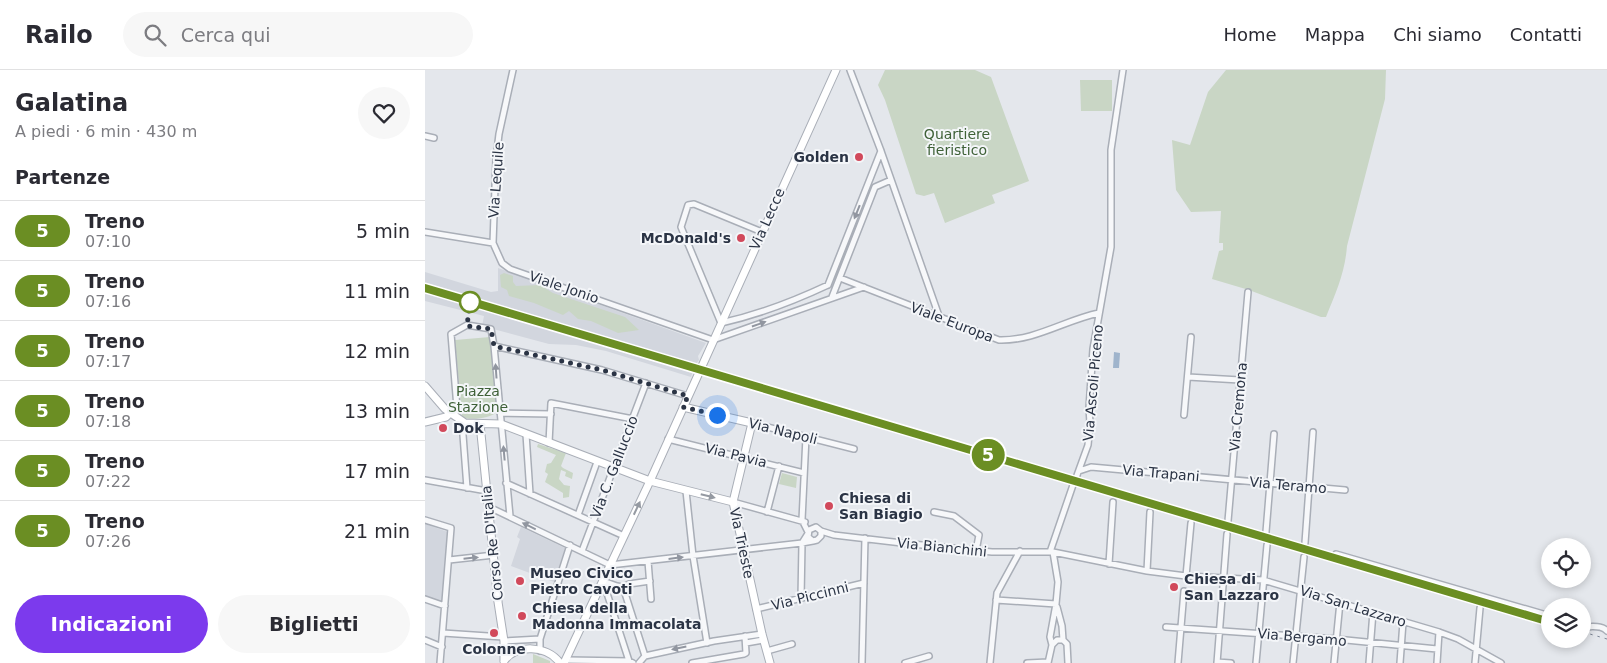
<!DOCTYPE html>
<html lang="it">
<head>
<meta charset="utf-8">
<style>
	:root { --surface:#fff; --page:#f7f7f7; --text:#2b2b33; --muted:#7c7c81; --line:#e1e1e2; --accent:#7c3aed }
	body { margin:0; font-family:"DejaVu Sans",sans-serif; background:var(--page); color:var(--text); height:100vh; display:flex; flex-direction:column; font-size:19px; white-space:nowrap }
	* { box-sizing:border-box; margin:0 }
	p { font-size:16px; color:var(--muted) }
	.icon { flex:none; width:28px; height:28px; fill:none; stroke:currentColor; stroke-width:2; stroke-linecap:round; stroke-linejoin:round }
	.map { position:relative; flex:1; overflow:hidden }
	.drawer { display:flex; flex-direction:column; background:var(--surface); width:425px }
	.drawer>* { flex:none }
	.badge { padding:0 10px; border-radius:16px; font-size:18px; line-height:32px }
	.buttons { position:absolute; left:1116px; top:468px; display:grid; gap:10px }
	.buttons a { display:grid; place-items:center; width:50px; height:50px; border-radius:50%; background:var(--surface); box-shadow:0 2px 8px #0003; font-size:25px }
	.you { position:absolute; width:25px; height:25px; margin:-12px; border:4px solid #fff; border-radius:50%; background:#1a73e8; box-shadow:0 0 0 8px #1a73e833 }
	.map>.badge { position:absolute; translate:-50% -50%; box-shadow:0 0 0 2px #fff }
	h2 { padding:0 15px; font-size:19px; line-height:45px }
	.round { display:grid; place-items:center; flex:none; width:52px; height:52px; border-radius:26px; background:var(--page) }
	.overview { display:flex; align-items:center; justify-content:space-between; height:85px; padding:0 15px }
	h1 { font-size:24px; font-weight:600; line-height:38px }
	.cta { display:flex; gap:10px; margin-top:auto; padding:10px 15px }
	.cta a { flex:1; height:58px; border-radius:30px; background:var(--accent); color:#fff; font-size:20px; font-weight:600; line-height:58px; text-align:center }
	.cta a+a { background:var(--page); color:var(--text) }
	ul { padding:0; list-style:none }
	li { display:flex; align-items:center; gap:15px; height:60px; padding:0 15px; border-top:1px solid var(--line) }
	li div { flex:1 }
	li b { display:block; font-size:19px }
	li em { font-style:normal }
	li .badge { min-width:55px; font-weight:700; text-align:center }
	header { display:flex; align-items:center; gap:30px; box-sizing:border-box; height:70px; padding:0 25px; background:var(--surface); border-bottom:1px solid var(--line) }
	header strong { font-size:24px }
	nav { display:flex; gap:28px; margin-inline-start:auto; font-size:18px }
	.search { width:350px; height:45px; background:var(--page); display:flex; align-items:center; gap:12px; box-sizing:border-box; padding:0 18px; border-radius:28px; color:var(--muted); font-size:19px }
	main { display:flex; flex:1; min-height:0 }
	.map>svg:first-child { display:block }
	.built { fill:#d2d6de }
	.green { fill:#c9d6c5 }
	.water { fill:#9fb4cc }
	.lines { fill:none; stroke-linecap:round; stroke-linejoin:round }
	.street-casing { stroke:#a9aeb7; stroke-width:8 }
	.secondary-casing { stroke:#a9aeb7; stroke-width:9 }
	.street { stroke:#f7f8fa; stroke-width:5 }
	.secondary { stroke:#fff; stroke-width:7 }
	.rail { stroke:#7d8696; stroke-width:1; stroke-dasharray:2.5 5; stroke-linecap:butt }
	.oneway { fill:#9196a0 }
	.oneway2 { fill:#959aa2 }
	.line-casing { stroke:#fff; stroke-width:11 }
	.line { stroke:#6b8e23; stroke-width:8 }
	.walk { stroke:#2b3445; stroke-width:5; stroke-dasharray:0 9 }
	.poi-dot { fill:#d1495b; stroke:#f4f6f9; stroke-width:2 }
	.stop-dot { fill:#fff; stroke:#6b8e23; stroke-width:2.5 }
	.labels { text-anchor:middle; stroke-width:4; stroke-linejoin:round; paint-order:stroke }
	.park-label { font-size:14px; fill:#3f6138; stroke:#f4f6f9 }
	.poi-label { font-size:14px; font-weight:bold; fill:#2b3445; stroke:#f4f6f9; text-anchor:start }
	.street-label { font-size:14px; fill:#2b3445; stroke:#f4f6f9 }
</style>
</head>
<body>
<header>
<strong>Railo</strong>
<div class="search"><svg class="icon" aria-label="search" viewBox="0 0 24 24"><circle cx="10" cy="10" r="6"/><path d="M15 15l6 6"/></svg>Cerca qui</div>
<nav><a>Home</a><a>Mappa</a><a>Chi siamo</a><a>Contatti</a></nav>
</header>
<main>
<section class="drawer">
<div class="overview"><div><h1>Galatina</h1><p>A piedi · 6 min · 430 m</p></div><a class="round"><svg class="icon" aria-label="heart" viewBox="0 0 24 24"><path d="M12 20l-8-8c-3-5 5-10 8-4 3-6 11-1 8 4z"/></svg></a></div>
<h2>Partenze</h2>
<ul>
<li><span class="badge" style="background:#6b8e23;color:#fff">5</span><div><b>Treno</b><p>07:10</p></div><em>5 min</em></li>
<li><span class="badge" style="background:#6b8e23;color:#fff">5</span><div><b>Treno</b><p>07:16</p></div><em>11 min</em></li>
<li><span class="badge" style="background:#6b8e23;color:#fff">5</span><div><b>Treno</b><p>07:17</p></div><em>12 min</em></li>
<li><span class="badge" style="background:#6b8e23;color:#fff">5</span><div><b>Treno</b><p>07:18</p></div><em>13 min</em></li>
<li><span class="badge" style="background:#6b8e23;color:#fff">5</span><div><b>Treno</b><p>07:22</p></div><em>17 min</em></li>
<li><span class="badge" style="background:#6b8e23;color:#fff">5</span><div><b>Treno</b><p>07:26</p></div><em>21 min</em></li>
</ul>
<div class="cta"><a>Indicazioni</a><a>Biglietti</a></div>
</section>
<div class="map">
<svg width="1182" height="593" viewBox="0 0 1182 593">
	<rect width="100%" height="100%" fill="#e4e7ec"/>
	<path class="built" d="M 73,198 L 281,273 L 273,286 L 274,290 L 271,294 L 272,296 L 310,307 L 307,313 L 276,305 L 276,303 L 268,301 L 266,307 L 181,281 L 151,275 L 124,274 L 57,256 L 59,246 L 0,231 L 0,202 L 66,222 L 73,221 Z
		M 0,454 L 23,462 L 18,530 L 16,532 L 0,526 Z
		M 96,457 L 140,478 L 129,512 L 86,496 L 95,469 L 92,467 Z"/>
	<path class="green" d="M 460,0 L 550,0 L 566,7 L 604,111 L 567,125 L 570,133 L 520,153 L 509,123 L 499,126 L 491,124 L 460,30 L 453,15 Z
		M 801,0 L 961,0 L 960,29 L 922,176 C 920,203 911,222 901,247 L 896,247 L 824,220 L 787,209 L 794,181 L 798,180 L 798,173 L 794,173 L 796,141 L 766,142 L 751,120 L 747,70 L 765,75 L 783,22 Z
		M 655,10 L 687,10 L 687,41 L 656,41 Z
		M 79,203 L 88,206 L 88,212 L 91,216 L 115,215 L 128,223 L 200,247 L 214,260 L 193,263 L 166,251 L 153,249 L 144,241 L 138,245 L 109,233 L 84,226 L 82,220 L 76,217 L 75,205 Z
		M 65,267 L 72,342 C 66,348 45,351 37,347 L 30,270 Z
		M 113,374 L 141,383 L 136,396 L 138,398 L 148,403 L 147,409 L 140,406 L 141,402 L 136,400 L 134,409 L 139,415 L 145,416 L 144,427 L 138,428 L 138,423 L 120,412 L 123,404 L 120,402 L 122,394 L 126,393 L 131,385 L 112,377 Z
		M 357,403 L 372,407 L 371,418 L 354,414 Z
		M 108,584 L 125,591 L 125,593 L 108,593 Z"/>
	<path class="water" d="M 689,282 L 695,283 L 694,298 L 688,298 Z"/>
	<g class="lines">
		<g class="street-casing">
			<path id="street" d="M 88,0 L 74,64 L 71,89 L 68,173 L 77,193 L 85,199 L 288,270 L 439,217
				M 425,0 L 456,81 L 514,246
				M 0,66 L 9,68
				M 0,162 L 68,173
				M 337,162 L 269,134 L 263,135 L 256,157 L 296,253 C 332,245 369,231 403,215
				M 415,208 L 574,270 C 610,271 640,250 674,243
				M 403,215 L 456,81
				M 407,227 L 450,117 L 466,110
				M 69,276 L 177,300 L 263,326
				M 763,307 L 815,310
				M 75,343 L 126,344
				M 759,345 L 766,267
				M 29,346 L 32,338 L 26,264 L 42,255 L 66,259 L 69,276 L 85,446
				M 40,353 L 38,365 L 42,418
				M 327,353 L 429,379
				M 101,364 L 105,424
				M 381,367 L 377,450 L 383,462
				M 243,369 L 379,403
				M 124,373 L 126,333 L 208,349
				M 654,401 L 666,397 L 920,420
				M 651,408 L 663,375 L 665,353 L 664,338 L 668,279 L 686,177 L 686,80 L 698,0
				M 0,410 L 62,421
				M 81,413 L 199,466
				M 261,421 L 268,486 L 282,573
				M 308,432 L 380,452
				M 64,437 L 185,495 L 377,473 L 388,471
				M 342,442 L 354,396
				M 509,442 L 529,446 L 554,465 L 551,481
				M 153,445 L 172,392
				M 0,450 L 26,458 L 15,593
				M 803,451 L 823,222
				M 396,461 L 396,466 L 392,470 L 388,471 L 383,467 L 384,460 L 391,457 L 396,461 L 409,465 L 477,473 L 567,482 L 628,482 L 722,501 L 761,506 L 838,510 L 1014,562 L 1033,569 L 1076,593
				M 841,462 L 849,364
				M 880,473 L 888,362
				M 157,481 L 221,313
				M 625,482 L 649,412
				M 911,484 L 1125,546
				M 24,490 L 69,485
				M 223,491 L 226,529
				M 684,494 L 688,432
				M 722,501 L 725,442
				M 761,506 L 766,453
				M 178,511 L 204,591
				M 178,511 L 192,516 L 198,517 L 204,514 L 225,511
				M 198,517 L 220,586
				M 376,528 L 377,473 L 382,465
				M 0,529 L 20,536
				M 571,530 L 631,534
				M 632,537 L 637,556 L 638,570
				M 331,539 L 439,513
				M 1158,556 C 1166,558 1176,554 1182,561
				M 741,557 L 911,569 L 1012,579
				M 18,563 L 78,567
				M 0,570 L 17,577
				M 79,571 L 115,569
				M 321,573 L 338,570
				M 627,575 L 632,570 L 638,570 L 642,574 L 643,593
				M 115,581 L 115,569 L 145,475
				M 342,581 L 367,574
				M 142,590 L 204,591 L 208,593
				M 792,592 L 806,593
				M 214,593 L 220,586 L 289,571 L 337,564
				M 267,593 L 319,584 L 321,583 L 320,566
				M 437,593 L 440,468
				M 480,593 L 504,586
				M 565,593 L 572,523 L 595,481
				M 602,593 L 623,592
				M 623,593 L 627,575 L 625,567 L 631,534 L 633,512 L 628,482
				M 753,593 L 759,521
				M 792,593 L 802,464
				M 831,593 L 842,475
				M 868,593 L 879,487
				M 909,593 L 915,532
				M 944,593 L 948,542
				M 975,593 L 978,552
				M 1012,593 L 1014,562
				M 1050,593 L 1055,538"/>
		</g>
		<g class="secondary-casing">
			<path id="secondary" d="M 0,316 L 20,339 L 40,353 L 76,354 L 225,411 L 308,432
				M 258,337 L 327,353 L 308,432 L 337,564 L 345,593
				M 0,352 L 21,347 L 25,343
				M 55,354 L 73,532 L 79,571 L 79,591
				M 79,591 C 91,574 122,575 135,593
				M 139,593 L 225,411 L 411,0"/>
		</g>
		<use href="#street" class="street"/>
		<use href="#secondary" class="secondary"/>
		<path class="rail" d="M 0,218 L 1125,552
			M 1158,562 L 1182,569"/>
	</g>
	<defs><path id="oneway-solid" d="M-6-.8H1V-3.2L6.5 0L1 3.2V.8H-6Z" transform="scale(1.25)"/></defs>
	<g class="oneway">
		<use href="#oneway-solid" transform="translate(432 142) rotate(112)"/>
		<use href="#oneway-solid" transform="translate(334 254) rotate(-19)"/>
		<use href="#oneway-solid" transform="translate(71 301) rotate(-94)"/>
		<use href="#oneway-solid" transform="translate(79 383) rotate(-95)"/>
		<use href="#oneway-solid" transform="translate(104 456) rotate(-154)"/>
		<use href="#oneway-solid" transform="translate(46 488) rotate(-6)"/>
		<use href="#oneway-solid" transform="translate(251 488) rotate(-7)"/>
		<use href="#oneway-solid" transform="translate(254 578) rotate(168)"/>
	</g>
	<g class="oneway2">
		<use href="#oneway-solid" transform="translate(283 426) rotate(14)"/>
		<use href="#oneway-solid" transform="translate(212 438) rotate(-65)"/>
	</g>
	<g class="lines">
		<g class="line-casing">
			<path id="line" d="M 0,218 L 1125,552"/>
		</g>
		<use href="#line" class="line"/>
		<path class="walk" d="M 45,232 L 42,256 L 66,259 L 69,276 L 177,300 L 263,326 L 258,337 L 292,345"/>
	</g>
	<g class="poi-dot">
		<circle cx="434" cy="87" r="5"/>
		<circle cx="316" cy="168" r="5"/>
		<circle cx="18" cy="358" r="5"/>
		<circle cx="404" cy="436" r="5"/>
		<circle cx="95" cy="511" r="5"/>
		<circle cx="749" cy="517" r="5"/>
		<circle cx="97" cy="546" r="5"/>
		<circle cx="69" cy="563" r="5"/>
	</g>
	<circle class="stop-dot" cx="45" cy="232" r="10"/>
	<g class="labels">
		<g class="park-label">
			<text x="532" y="69">Quartiere<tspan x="532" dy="16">fieristico</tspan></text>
			<text x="53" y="326">Piazza<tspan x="53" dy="16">Stazione</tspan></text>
		</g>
		<g class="poi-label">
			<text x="424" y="92" text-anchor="end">Golden</text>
			<text x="306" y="173" text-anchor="end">McDonald's</text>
			<text x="28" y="363">Dok</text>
			<text x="414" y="433">Chiesa di<tspan x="414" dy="16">San Biagio</tspan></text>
			<text x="105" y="508">Museo Civico<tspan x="105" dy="16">Pietro Cavoti</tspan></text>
			<text x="759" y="514">Chiesa di<tspan x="759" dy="16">San Lazzaro</tspan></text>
			<text x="107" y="543">Chiesa della<tspan x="107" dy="16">Madonna Immacolata</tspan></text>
			<text x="69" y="584" text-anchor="middle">Colonne</text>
		</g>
		<g class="street-label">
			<text transform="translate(71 110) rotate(-86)" y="5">Via Lequile</text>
			<text transform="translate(342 149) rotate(-66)" y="5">Via Lecce</text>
			<text transform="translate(139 217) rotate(19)" y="5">Viale Jonio</text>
			<text transform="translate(527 252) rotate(21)" y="5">Viale Europa</text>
			<text transform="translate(668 313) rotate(-85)" y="5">Via Ascoli Piceno</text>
			<text transform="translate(813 337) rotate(-85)" y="5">Via Cremona</text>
			<text transform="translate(358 361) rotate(14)" y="5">Via Napoli</text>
			<text transform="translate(311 385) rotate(14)" y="5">Via Pavia</text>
			<text transform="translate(189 397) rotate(-69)" y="5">Via C. Galluccio</text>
			<text transform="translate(736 403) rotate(5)" y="5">Via Trapani</text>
			<text transform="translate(863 415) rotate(5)" y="5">Via Teramo</text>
			<text transform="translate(67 473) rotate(-96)" y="5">Corso Re D'Italia</text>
			<text transform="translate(317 473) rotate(78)" y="5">Via Trieste</text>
			<text transform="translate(517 477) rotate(6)" y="5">Via Bianchini</text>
			<text transform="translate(385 526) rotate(-14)" y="5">Via Piccinni</text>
			<text transform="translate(928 536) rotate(17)" y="5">Via San Lazzaro</text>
			<text transform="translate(877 567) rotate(5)" y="5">Via Bergamo</text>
		</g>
	</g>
</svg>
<div class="buttons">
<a><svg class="icon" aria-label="locate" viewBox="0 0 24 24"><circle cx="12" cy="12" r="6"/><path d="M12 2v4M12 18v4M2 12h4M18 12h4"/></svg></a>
<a><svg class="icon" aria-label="layers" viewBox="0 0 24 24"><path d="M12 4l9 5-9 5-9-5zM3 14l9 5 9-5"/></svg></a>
</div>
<div class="you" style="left:292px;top:345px"></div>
<b class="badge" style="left:563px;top:385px;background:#6b8e23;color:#fff">5</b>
</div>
</main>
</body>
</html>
